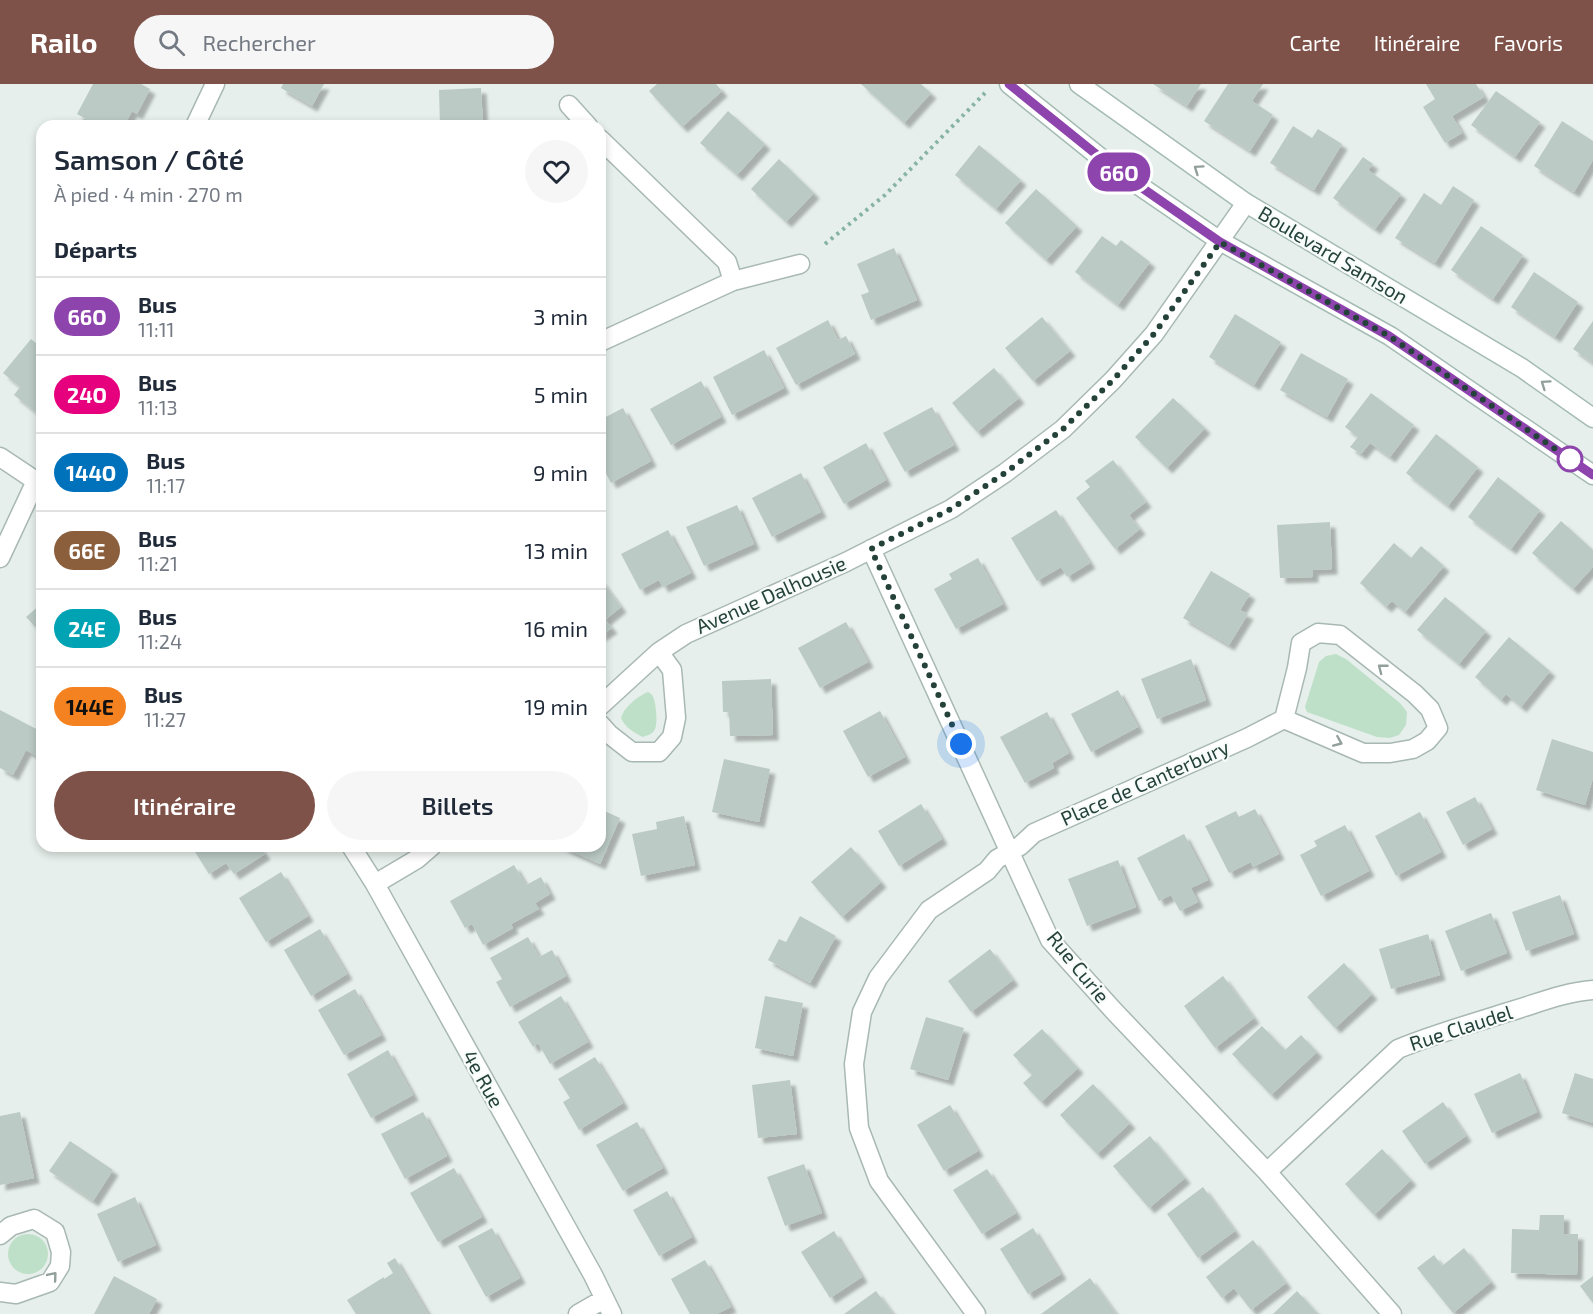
<!DOCTYPE html>
<html lang="fr">
<head>
<meta charset="utf-8">
<style>
	:root { --surface:#fff; --page:#f6f6f7; --text:#1f2937; --muted:#747a83; --line:#e0e1e3; --accent:#7f5249 }
	body { margin:0; font-family:"Exo 2",sans-serif; background:var(--page); color:var(--text); height:100vh; display:flex; flex-direction:column; font-size:22px; white-space:nowrap }
	* { box-sizing:border-box; margin:0 }
	p { font-size:20px; color:var(--muted) }
	.icon { flex:none; width:33px; height:33px; fill:none; stroke:currentColor; stroke-width:2; stroke-linecap:round; stroke-linejoin:round }
	.map { position:relative; flex:1; overflow:hidden }
	.side { position:absolute; left:36px; top:36px; width:570px; height:732px; display:flex; flex-direction:column; background:var(--surface); border-radius:18px; box-shadow:0 3px 9px #0003 }
	.side>* { flex:none }
	.badge { padding:0 12px; border-radius:20px; font-size:21px; line-height:39px }
	.you { position:absolute; width:30px; height:30px; margin:-15px; border:4px solid #fff; border-radius:50%; background:#1a73e8; box-shadow:0 0 0 9px #1a73e833 }
	.map>.badge { position:absolute; translate:-50% -50%; box-shadow:0 0 0 3px #fff }
	h2 { padding:0 18px; font-size:22px; line-height:54px }
	.round { display:grid; place-items:center; flex:none; width:63px; height:63px; border-radius:32px; background:var(--page) }
	.head { display:flex; align-items:center; justify-content:space-between; height:102px; padding:0 18px }
	h1 { font-size:28px; font-weight:600; line-height:45px }
	.primary-button { display:flex; gap:12px; margin-top:auto; padding:12px 18px }
	.primary-button a { flex:1; height:69px; border-radius:36px; background:var(--accent); color:#fff; font-size:24px; font-weight:600; line-height:69px; text-align:center }
	.primary-button a+a { background:var(--page); color:var(--text) }
	ul { padding:0; list-style:none }
	li { display:flex; align-items:center; gap:18px; height:78px; padding:0 18px; border-top:2px solid var(--line) }
	li div { flex:1 }
	li b { display:block; font-size:22px }
	li em { font-style:normal }
	li .badge { min-width:66px; font-weight:700; text-align:center }
	header { display:flex; align-items:center; gap:36px; box-sizing:border-box; height:84px; padding:0 30px; background:var(--accent); color:#fff }
	header strong { font-size:28px }
	nav { display:flex; gap:33px; margin-inline-start:auto; font-size:21px }
	.search { width:420px; height:54px; background:var(--page); display:flex; align-items:center; gap:15px; box-sizing:border-box; padding:0 21px; border-radius:33px; color:var(--muted); font-size:22px }
	.map>svg:first-child { display:block }
	.green { fill:#bfe0c8 }
	.building { fill:#bbcac4; filter:url(#shadow) }
	.lines { fill:none; stroke-linecap:round; stroke-linejoin:round }
	.street-casing { stroke:#a8b8b2; stroke-width:21 }
	.secondary-casing { stroke:#a4bbb3; stroke-width:21 }
	.path { stroke:#86b3a5; stroke-width:4; stroke-dasharray:3 4.5; stroke-linecap:butt }
	.street { stroke:#fff; stroke-width:18 }
	.secondary { stroke:#fff; stroke-width:18 }
	.oneway { stroke:#92a09c }
	.line-casing { stroke:#fff; stroke-width:14 }
	.line { stroke:#8e44ad; stroke-width:9 }
	.walk { stroke:#24423a; stroke-width:6; stroke-dasharray:0 10.8 }
	.stop-dot { fill:#fff; stroke:#8e44ad; stroke-width:3 }
	.labels { text-anchor:middle; stroke-width:4.5; stroke-linejoin:round; paint-order:stroke }
	.street-label { font-size:20px; fill:#24423a; stroke:#f7fbf9 }
</style>
</head>
<body>
<header>
<strong>Railo</strong>
<div class="search"><svg class="icon" aria-label="search" viewBox="0 0 24 24"><circle cx="10" cy="10" r="6"/><path d="M15 15l6 6"/></svg>Rechercher</div>
<nav><a>Carte</a><a>Itinéraire</a><a>Favoris</a></nav>
</header>
<div class="map">
<svg width="1593" height="1230" viewBox="0 0 1593 1230">
	<defs>
		<filter id="shadow"><feDropShadow dx="5.5" dy="5.5" stdDeviation="1.5" flood-color="#0004"/></filter>
	</defs>
	<rect width="100%" height="100%" fill="#e6efeb"/>
	<path class="green" d="M 1336,570 L 1346,575 L 1400,619 L 1407,628 L 1406,641 L 1399,651 L 1390,654 L 1377,653 L 1307,628 L 1305,623 L 1319,578 L 1326,572 Z
		M 648,608 C 650,609 651,610 652,611 C 656,615 658,640 655,645 C 653,650 648,651 643,653 C 634,649 625,643 621,634 C 624,623 638,612 648,608 Z
		M8 1170a20 20 0 1 1 40 0a20 20 0 1 1-40 0Z"/>
	<path class="building" d="M 93,0 L 141,0 L 150,5 L 137,30 L 132,27 L 124,42 L 99,42 L 77,30 Z
		M 283,0 L 324,0 L 312,22 L 281,4 Z
		M 657,0 L 716,0 L 722,7 L 682,43 L 649,7 Z
		M 861,0 L 921,0 L 931,9 L 904,39 Z
		M 1153,0 L 1201,0 L 1187,22 Z
		M 1228,0 L 1263,0 L 1252,17 L 1273,31 L 1250,67 L 1204,37 Z
		M 1426,0 L 1476,0 L 1484,13 L 1452,32 L 1462,49 L 1445,59 L 1423,23 L 1435,15 Z
		M 481,4 L 483,42 L 440,42 L 439,6 Z
		M 1496,7 L 1540,38 L 1515,73 L 1471,41 Z
		M 728,27 L 765,60 L 737,91 L 700,59 Z
		M 1562,37 L 1593,57 L 1593,76 L 1574,108 L 1534,82 Z
		M 1293,42 L 1312,54 L 1318,45 L 1342,60 L 1314,106 L 1270,79 Z
		M 979,61 L 1021,96 L 996,125 L 955,91 Z
		M 1363,73 L 1373,80 L 1368,86 L 1401,110 L 1375,145 L 1333,114 Z
		M 779,75 L 814,109 L 786,138 L 751,105 Z
		M 1453,102 L 1474,116 L 1435,179 L 1395,154 L 1424,109 L 1441,121 Z
		M 1036,105 L 1077,142 L 1046,176 L 1005,139 Z
		M 1481,142 L 1523,171 L 1493,215 L 1451,186 Z
		M 1102,152 L 1116,162 L 1121,156 L 1150,178 L 1118,221 L 1075,188 Z
		M 894,164 L 917,216 L 871,236 L 861,211 L 869,208 L 857,180 Z
		M 1534,188 L 1578,218 L 1555,253 L 1511,223 Z
		M 1235,230 L 1281,258 L 1254,301 L 1209,273 Z
		M 1042,233 L 1070,267 L 1033,297 L 1005,264 Z
		M 828,236 L 838,256 L 846,252 L 855,270 L 796,301 L 776,264 Z
		M 1593,237 L 1593,279 L 1573,265 Z
		M 31,255 L 42,264 L 42,323 L 37,329 L 14,311 L 20,303 L 3,289 Z
		M 764,266 L 784,304 L 732,331 L 713,293 Z
		M 1301,269 L 1348,295 L 1327,333 L 1280,306 Z
		M 994,284 L 1019,314 L 977,348 L 952,319 Z
		M 701,297 L 721,333 L 671,361 L 650,325 Z
		M 1371,309 L 1414,341 L 1390,373 L 1370,359 L 1361,370 L 1350,363 L 1358,353 L 1345,343 Z
		M 1173,314 L 1205,344 L 1167,384 L 1135,353 Z
		M 932,323 L 954,361 L 905,388 L 883,349 Z
		M 623,324 L 651,377 L 611,399 L 600,378 L 600,336 Z
		M 1436,350 L 1478,383 L 1448,422 L 1406,389 Z
		M 866,359 L 886,396 L 844,420 L 823,383 Z
		M 1113,376 L 1146,418 L 1129,431 L 1140,445 L 1115,465 L 1076,414 L 1090,403 L 1085,397 Z
		M 801,389 L 821,428 L 772,453 L 752,414 Z
		M 1498,393 L 1540,426 L 1511,465 L 1468,433 Z
		M 737,421 L 754,460 L 704,482 L 686,443 Z
		M 1056,426 L 1090,479 L 1067,493 L 1061,483 L 1037,497 L 1011,454 Z
		M 1561,437 L 1593,466 L 1593,483 L 1573,505 L 1532,469 Z
		M 1330,438 L 1332,485 L 1313,486 L 1313,493 L 1280,494 L 1277,441 Z
		M 668,446 L 691,489 L 663,503 L 659,496 L 640,506 L 621,470 Z
		M 1394,459 L 1411,474 L 1421,462 L 1444,482 L 1405,528 L 1392,517 L 1386,523 L 1360,499 Z
		M 978,474 L 1003,520 L 956,545 L 934,505 L 952,495 L 949,490 Z
		M 1211,487 L 1250,510 L 1240,526 L 1248,530 L 1229,561 L 1183,534 Z
		M 600,495 L 621,523 L 605,536 L 612,544 L 600,552 Z
		M 1445,513 L 1486,547 L 1459,580 L 1417,546 Z
		M 42,519 L 42,550 L 26,533 Z
		M 846,538 L 868,578 L 820,604 L 798,564 Z
		M 1509,553 L 1550,587 L 1521,623 L 1506,610 L 1501,616 L 1475,593 Z
		M 1191,575 L 1206,616 L 1157,635 L 1141,595 Z
		M 771,595 L 773,651 L 730,652 L 729,628 L 723,628 L 722,597 Z
		M 1118,606 L 1138,643 L 1091,668 L 1071,630 Z
		M 0,626 L 42,648 L 42,670 L 40,674 L 26,666 L 13,691 L 0,684 Z
		M 880,627 L 905,673 L 868,693 L 843,647 Z
		M 1047,628 L 1069,669 L 1052,679 L 1054,684 L 1025,699 L 1000,653 Z
		M 1552,655 L 1593,668 L 1593,694 L 1585,721 L 1536,706 Z
		M 724,675 L 770,685 L 759,738 L 712,728 Z
		M 1475,713 L 1492,745 L 1463,761 L 1446,728 Z
		M 921,720 L 942,755 L 899,782 L 878,747 Z
		M 600,725 L 620,734 L 600,780 L 560,762 L 600,762 Z
		M 1255,725 L 1279,770 L 1253,783 L 1251,778 L 1229,789 L 1205,742 L 1236,727 L 1239,733 Z
		M 1420,728 L 1441,768 L 1396,792 L 1375,752 Z
		M 684,732 L 695,781 L 641,792 L 632,750 L 657,745 L 656,738 Z
		M 1345,741 L 1369,787 L 1321,812 L 1300,771 L 1317,762 L 1314,757 Z
		M 1184,750 L 1208,796 L 1191,804 L 1198,818 L 1180,827 L 1171,811 L 1159,817 L 1137,774 Z
		M 193,762 L 259,762 L 265,770 L 234,790 L 226,779 L 209,790 L 192,763 Z
		M 851,763 L 881,798 L 842,833 L 811,798 Z
		M 1118,776 L 1136,823 L 1087,842 L 1068,795 Z
		M 514,781 L 526,801 L 541,793 L 550,810 L 535,819 L 539,825 L 511,840 L 513,844 L 483,861 L 472,840 L 465,844 L 450,817 Z
		M 281,788 L 308,832 L 266,858 L 239,814 Z
		M 1560,811 L 1574,850 L 1526,867 L 1512,828 Z
		M 1491,829 L 1507,869 L 1461,887 L 1445,847 Z
		M 800,832 L 836,852 L 810,899 L 768,876 L 779,855 L 786,858 Z
		M 320,845 L 347,890 L 311,912 L 284,866 Z
		M 1428,850 L 1440,891 L 1391,905 L 1379,865 Z
		M 528,853 L 539,873 L 552,866 L 566,892 L 510,923 L 496,898 L 502,895 L 490,874 Z
		M 990,865 L 1013,896 L 971,928 L 948,897 Z
		M 1344,879 L 1372,910 L 1335,944 L 1307,913 Z
		M 1223,892 L 1254,934 L 1215,964 L 1184,922 Z
		M 355,905 L 381,951 L 344,971 L 318,926 Z
		M 561,912 L 588,958 L 550,980 L 538,959 L 533,963 L 518,938 Z
		M 765,912 L 803,919 L 793,972 L 755,964 Z
		M 926,933 L 964,944 L 948,996 L 910,985 Z
		M 1262,942 L 1285,966 L 1301,951 L 1317,968 L 1271,1011 L 1232,970 Z
		M 1042,945 L 1078,984 L 1041,1018 L 1023,999 L 1032,991 L 1013,971 Z
		M 388,966 L 413,1011 L 371,1034 L 347,990 Z
		M 595,973 L 623,1019 L 579,1046 L 563,1018 L 570,1014 L 558,995 Z
		M 1520,989 L 1537,1028 L 1492,1049 L 1474,1010 Z
		M 1575,989 L 1593,995 L 1593,1039 L 1562,1029 Z
		M 790,996 L 797,1050 L 758,1054 L 752,1001 Z
		M 1093,1000 L 1130,1039 L 1097,1070 L 1060,1031 Z
		M 1443,1018 L 1466,1052 L 1425,1080 L 1402,1047 Z
		M 950,1021 L 978,1067 L 944,1087 L 917,1041 Z
		M 20,1028 L 34,1094 L 0,1101 L 0,1032 Z
		M 423,1028 L 447,1072 L 405,1095 L 381,1050 Z
		M 637,1038 L 663,1084 L 623,1107 L 596,1061 Z
		M 1150,1052 L 1185,1094 L 1149,1124 L 1113,1082 Z
		M 70,1057 L 113,1086 L 93,1117 L 49,1087 Z
		M 1382,1065 L 1411,1096 L 1374,1131 L 1345,1100 Z
		M 804,1080 L 822,1129 L 785,1142 L 767,1093 Z
		M 454,1084 L 482,1133 L 438,1158 L 410,1109 Z
		M 987,1085 L 1016,1129 L 982,1150 L 953,1106 Z
		M 1203,1103 L 1235,1147 L 1198,1174 L 1167,1130 Z
		M 667,1107 L 692,1153 L 659,1172 L 633,1126 Z
		M 135,1113 L 156,1161 L 118,1178 L 97,1130 Z
		M 1540,1131 L 1564,1131 L 1564,1150 L 1578,1150 L 1577,1191 L 1511,1189 L 1512,1145 L 1539,1146 Z
		M 492,1144 L 520,1194 L 486,1213 L 458,1162 Z
		M 1033,1144 L 1061,1190 L 1028,1210 L 1000,1165 Z
		M 834,1147 L 862,1193 L 830,1214 L 801,1168 Z
		M 1253,1156 L 1286,1199 L 1251,1226 L 1234,1204 L 1222,1214 L 1206,1193 Z
		M 1464,1164 L 1491,1198 L 1453,1229 L 1417,1184 L 1434,1171 L 1442,1182 Z
		M 395,1174 L 428,1230 L 356,1230 L 347,1216 L 384,1193 L 384,1195 L 393,1189 L 387,1179 Z
		M 705,1176 L 731,1223 L 717,1230 L 690,1230 L 671,1195 Z
		M 114,1192 L 157,1215 L 149,1230 L 94,1230 Z
		M 1593,1192 L 1593,1219 L 1580,1202 Z
		M 1090,1194 L 1116,1230 L 1041,1230 Z
		M 876,1207 L 893,1230 L 844,1230 Z
		M 1297,1207 L 1318,1230 L 1273,1230 Z"/>
	<g class="lines">
		<g class="street-casing">
			<path id="street" d="M 569,21 L 588,42
				M 195,42 L 215,0
				M 600,55 L 727,178 L 733,197
				M 600,258 L 733,197 L 800,180
				M 0,373 L 42,401
				M 871,465 L 1050,856 L 1113,926 L 1267,1088 L 1392,1230
				M 0,474 L 36,397
				M 600,622 L 659,568 L 686,550 L 846,478 L 951,425 L 1005,389 L 1063,345 L 1113,296 L 1154,250 L 1246,119
				M 600,640 L 609,650 L 632,668 L 659,668 L 672,653 L 676,634 L 672,586 L 659,568
				M 351,762 L 375,800 L 593,1191 L 612,1230
				M 375,800 L 417,775 L 432,762
				M 1267,1088 L 1398,965 C 1434,950 1471,940 1508,928 C 1536,920 1564,908 1593,906
				M 0,1151 L 11,1142 L 34,1135 L 55,1148 L 61,1168 L 60,1182 L 50,1198 L 16,1210 L 0,1208
				M 578,1230 L 604,1215
				M 976,1230 L 879,1097 L 859,1044 L 854,980 L 862,928 L 878,894 L 929,826 L 987,787 L 997,775 L 1020,762 L 1034,749 L 1247,654 L 1284,635 L 1297,584 L 1301,559 L 1318,549 L 1340,551 L 1415,610 L 1430,625 L 1438,644 L 1427,657 L 1413,665 L 1390,669 L 1363,669 L 1284,635"/>
		</g>
		<g class="secondary-casing">
			<path id="secondary" d="M 1009,0 L 1112,83 L 1220,157 L 1390,252 L 1593,391
				M 1079,0 L 1246,119 L 1522,284 L 1593,334"/>
		</g>
		<path class="path" d="M 825,160 L 885,111 L 985,9"/>
		<use href="#street" class="street"/>
		<use href="#secondary" class="secondary"/>
	</g>
	<defs><path id="oneway-chevron" d="M-2-3.5L2.5 0L-2 3.5" fill="none" stroke-width="1.6" stroke-linecap="round" stroke-linejoin="round" transform="scale(1.5)"/></defs>
	<g class="oneway">
		<use href="#oneway-chevron" transform="translate(1198 85) rotate(-145)"/>
		<use href="#oneway-chevron" transform="translate(1545 300) rotate(-145)"/>
		<use href="#oneway-chevron" transform="translate(1382 584) rotate(-142)"/>
		<use href="#oneway-chevron" transform="translate(1338 658) rotate(23)"/>
		<use href="#oneway-chevron" transform="translate(53 1192) rotate(-50)"/>
	</g>
	<g class="lines">
		<g class="line-casing">
			<path id="line" d="M 1009,0 L 1112,83 L 1220,158 L 1389,252 L 1593,391"/>
		</g>
		<use href="#line" class="line"/>
		<path class="walk" d="M 961,660 L 871,465 L 951,425 L 1005,389 L 1063,345 L 1113,296 L 1154,250 L 1220,158 L 1389,252 L 1570,375"/>
	</g>
	<circle class="stop-dot" cx="1570" cy="375" r="12"/>
	<g class="labels">
		<g class="street-label">
			<text transform="translate(1333 171) rotate(31)" y="7">Boulevard Samson</text>
			<text transform="translate(771 511) rotate(-24)" y="7">Avenue Dalhousie</text>
			<text transform="translate(1145 699) rotate(-24)" y="7">Place de Canterbury</text>
			<text transform="translate(1078 883) rotate(51)" y="7">Rue Curie</text>
			<text transform="translate(1461 944) rotate(-18)" y="7">Rue Claudel</text>
			<text transform="translate(483 995) rotate(61)" y="7">4e Rue</text>
		</g>
	</g>
</svg>
<div class="you" style="left:961px;top:660px"></div>
<b class="badge" style="left:1119px;top:88px;background:#8e44ad;color:#fff">66O</b>
<section class="side">
<div class="head"><div><h1>Samson / Côté</h1><p>À pied · 4 min · 270 m</p></div><a class="round"><svg class="icon" aria-label="heart" viewBox="0 0 24 24"><path d="M12 20l-8-8c-3-5 5-10 8-4 3-6 11-1 8 4z"/></svg></a></div>
<h2>Départs</h2>
<ul>
<li><span class="badge" style="background:#8e44ad;color:#fff">66O</span><div><b>Bus</b><p>11:11</p></div><em>3 min</em></li>
<li><span class="badge" style="background:#e6007e;color:#fff">24O</span><div><b>Bus</b><p>11:13</p></div><em>5 min</em></li>
<li><span class="badge" style="background:#0072bc;color:#fff">144O</span><div><b>Bus</b><p>11:17</p></div><em>9 min</em></li>
<li><span class="badge" style="background:#8b5e3c;color:#fff">66E</span><div><b>Bus</b><p>11:21</p></div><em>13 min</em></li>
<li><span class="badge" style="background:#00a3b4;color:#fff">24E</span><div><b>Bus</b><p>11:24</p></div><em>16 min</em></li>
<li><span class="badge" style="background:#f58220;color:#111">144E</span><div><b>Bus</b><p>11:27</p></div><em>19 min</em></li>
</ul>
<div class="primary-button"><a>Itinéraire</a><a>Billets</a></div>
</section>
</div>
</body>
</html>
